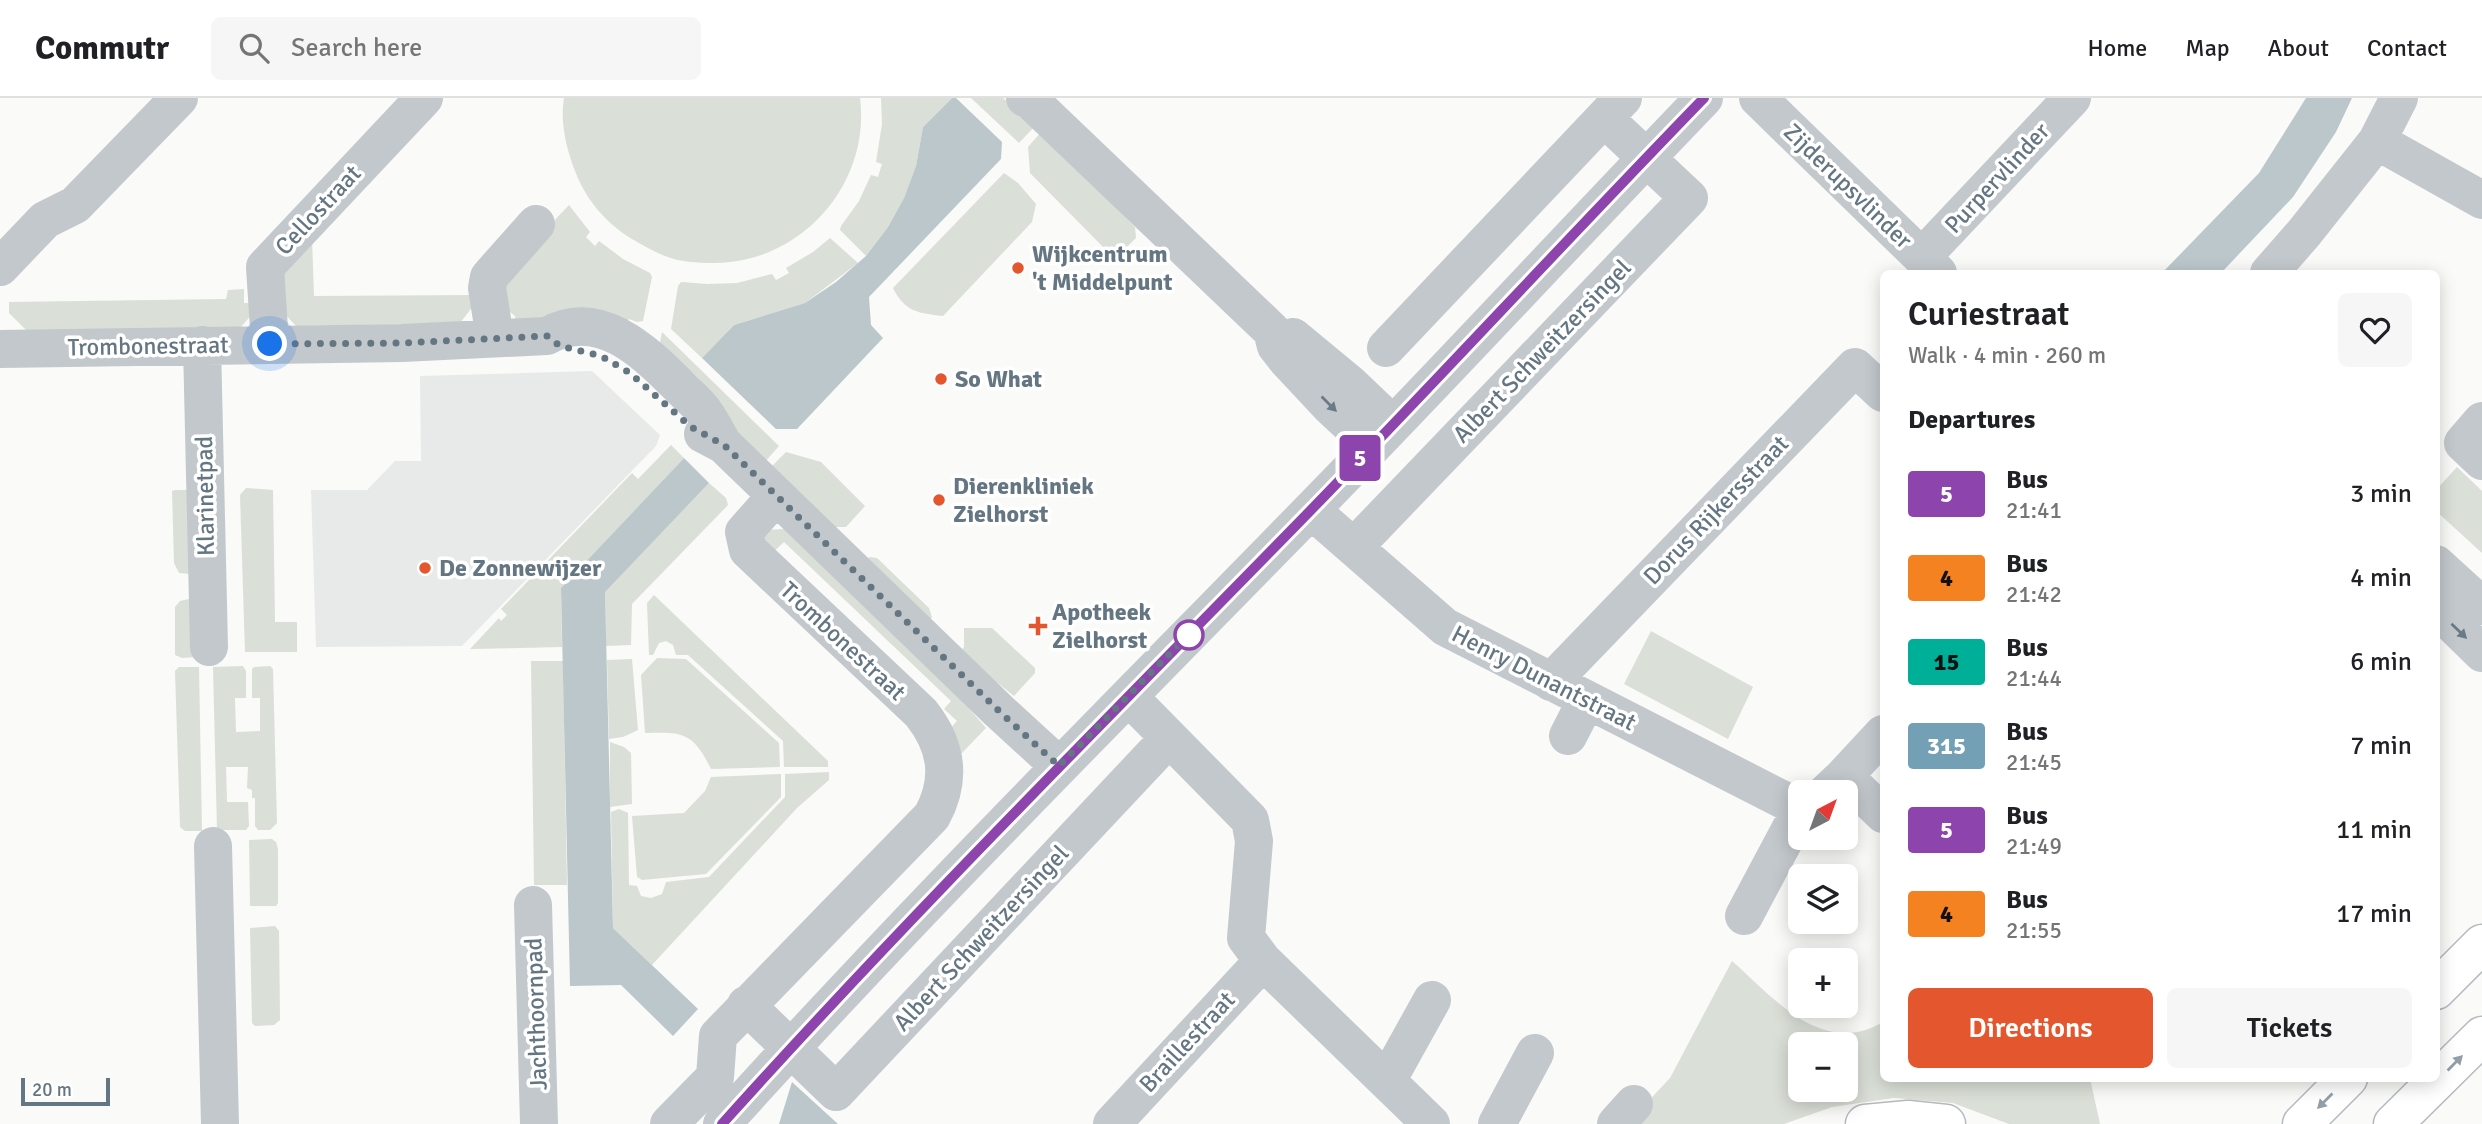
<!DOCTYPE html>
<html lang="en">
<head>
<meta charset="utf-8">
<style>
	:root { --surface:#fff; --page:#f6f6f6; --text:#202124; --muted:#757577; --line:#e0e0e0; --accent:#e4572e }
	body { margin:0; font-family:Signika,sans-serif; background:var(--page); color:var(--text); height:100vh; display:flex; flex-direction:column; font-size:26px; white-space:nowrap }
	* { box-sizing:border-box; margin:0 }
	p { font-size:23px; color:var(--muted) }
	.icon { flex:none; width:38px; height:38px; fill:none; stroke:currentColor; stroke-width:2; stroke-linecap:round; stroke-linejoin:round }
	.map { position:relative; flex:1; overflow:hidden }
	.details { position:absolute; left:1880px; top:172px; width:560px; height:812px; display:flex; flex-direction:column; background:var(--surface); border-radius:10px; box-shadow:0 4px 18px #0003 }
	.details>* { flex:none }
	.badge { padding:0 14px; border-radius:5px; font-size:24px; line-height:46px }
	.needle { width:46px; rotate:41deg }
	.controls { position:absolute; left:1788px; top:682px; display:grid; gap:14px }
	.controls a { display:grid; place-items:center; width:70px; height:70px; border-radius:10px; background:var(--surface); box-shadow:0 4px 18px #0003; font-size:35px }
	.scale { position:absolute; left:21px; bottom:18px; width:89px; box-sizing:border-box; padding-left:7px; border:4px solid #657683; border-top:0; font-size:19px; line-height:24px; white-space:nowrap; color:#657683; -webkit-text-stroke:5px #fff; paint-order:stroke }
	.you { position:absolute; width:35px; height:35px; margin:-18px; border:5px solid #fff; border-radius:50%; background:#1a73e8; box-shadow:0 0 0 10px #1a73e833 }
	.map>.badge { position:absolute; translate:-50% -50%; box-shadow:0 0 0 4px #fff }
	h2 { padding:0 28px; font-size:26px; line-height:63px }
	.round { display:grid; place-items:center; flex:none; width:74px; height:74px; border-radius:10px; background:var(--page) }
	.summary { display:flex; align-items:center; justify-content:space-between; height:119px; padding:0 28px }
	h1 { font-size:33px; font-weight:600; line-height:52px }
	.button { display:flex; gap:14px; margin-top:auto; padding:14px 28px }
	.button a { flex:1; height:80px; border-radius:10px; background:var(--accent); color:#fff; font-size:28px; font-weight:600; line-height:80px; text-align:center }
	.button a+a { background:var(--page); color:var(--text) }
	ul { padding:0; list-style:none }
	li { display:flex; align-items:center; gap:21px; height:84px; padding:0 28px }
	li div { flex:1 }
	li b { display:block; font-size:26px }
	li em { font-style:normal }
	li .badge { min-width:77px; font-weight:700; text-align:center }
	header { display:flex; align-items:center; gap:42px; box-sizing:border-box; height:98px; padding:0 35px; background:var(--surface); border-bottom:2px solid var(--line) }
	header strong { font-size:33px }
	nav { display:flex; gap:38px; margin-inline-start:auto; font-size:24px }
	.search { width:490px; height:63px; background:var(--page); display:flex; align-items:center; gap:18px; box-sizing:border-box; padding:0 24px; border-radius:10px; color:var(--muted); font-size:26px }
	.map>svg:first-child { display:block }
	.built { fill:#e8e9e9 }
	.green { fill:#dadfd7; fill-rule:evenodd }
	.water { fill:#bbc7cb }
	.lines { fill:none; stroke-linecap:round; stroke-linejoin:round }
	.major-casing { stroke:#b5babe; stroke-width:41 }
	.minor { stroke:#c3c8cc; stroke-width:38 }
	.major { stroke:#fff; stroke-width:38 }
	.oneway { fill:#6a7a87 }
	.oneway2 { fill:#939fa8 }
	.line-casing { stroke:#fff; stroke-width:16 }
	.line { stroke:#8e44ad; stroke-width:10 }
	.walk { stroke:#657683; stroke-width:7; stroke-dasharray:0 12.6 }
	.poi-dot { fill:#e4572e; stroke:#fff; stroke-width:2.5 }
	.stop-dot { fill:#fff; stroke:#8e44ad; stroke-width:3.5 }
	.labels { text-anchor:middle; stroke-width:7; stroke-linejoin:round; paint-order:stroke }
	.street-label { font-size:24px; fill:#657683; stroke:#fff }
	.poi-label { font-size:24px; font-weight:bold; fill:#657683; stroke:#fff; text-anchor:start }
</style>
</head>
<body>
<header>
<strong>Commutr</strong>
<div class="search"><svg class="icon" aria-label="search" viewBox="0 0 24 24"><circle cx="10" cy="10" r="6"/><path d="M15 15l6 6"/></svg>Search here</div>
<nav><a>Home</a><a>Map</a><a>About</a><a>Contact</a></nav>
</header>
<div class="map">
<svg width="2482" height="1026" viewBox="0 0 2482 1026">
	<rect width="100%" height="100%" fill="#fafaf8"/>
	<path class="built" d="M 592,273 L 660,337 L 656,348 L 462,548 L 316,549 L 311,392 L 367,392 L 395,363 L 421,363 L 420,278 Z"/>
	<path class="green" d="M 564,0 L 860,0 C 871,87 800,166 713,165 C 697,165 680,164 665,158 C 654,154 643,147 632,141 C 606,125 586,102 575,73 C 566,50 560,24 564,0 Z
		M 881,0 L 952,0 L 923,29 L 916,68 L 904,100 L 888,129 L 866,158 L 840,132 L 841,128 L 859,103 L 871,77 L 878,79 L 882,66 L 876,64 L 882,26 Z
		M 971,0 L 1003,0 L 1035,28 L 1019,45 Z
		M 1042,33 L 1135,129 L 1136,140 L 1115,161 L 1030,75 L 1028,49 Z
		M 1004,75 L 1018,85 L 1036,106 L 1032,124 L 943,218 C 918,215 905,214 893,190 Z
		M 569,107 L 590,134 L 586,139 L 595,148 L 599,143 L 623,161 L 650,175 L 652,179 L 643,223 L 637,224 L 629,221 L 625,228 L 516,223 L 515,218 L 499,205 L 500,180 Z
		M 312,140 L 314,198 L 478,197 L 477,203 L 460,225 L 296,228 L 282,213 L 281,175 Z
		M 830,140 L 858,165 L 805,205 L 734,227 L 702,260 L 671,231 L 678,188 L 681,184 L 707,186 L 737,185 L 772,176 L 776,182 L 789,175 L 786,170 L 813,154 Z
		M 244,191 L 244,205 L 254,205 L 254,214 L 240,230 L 27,233 L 9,215 L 9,204 L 226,201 L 228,192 Z
		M 662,234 L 779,348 L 763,366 L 659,250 Z
		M 671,347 L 684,360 L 561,490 L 562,549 L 470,551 L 499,520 L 501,523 L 507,517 L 501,511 L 632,375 L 638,381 Z
		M 786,354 L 821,364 L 865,408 L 846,429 L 837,429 L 833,433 L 768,372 Z
		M 2457,369 L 2482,393 L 2482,455 L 2436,413 L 2436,392 Z
		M 709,385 L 726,400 L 728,407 L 632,506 L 631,547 L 606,548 L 605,493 Z
		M 246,390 L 273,392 L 275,524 L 297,524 L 297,554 L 245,554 L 240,397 Z
		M 175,392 L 196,392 L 190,476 L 179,475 L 174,465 L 172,393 Z
		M 784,431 L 933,569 L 986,630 L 960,657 L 945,636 L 957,623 L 944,611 L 951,603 L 784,444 L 770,457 L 758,439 L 764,432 Z
		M 870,459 L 877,460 L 929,510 L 932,519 L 927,526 L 868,460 Z
		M 654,497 L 828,663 L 828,669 L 784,669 L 783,643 L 688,557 L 676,557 L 673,547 L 666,543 L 659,545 L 653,557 L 649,557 L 647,505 Z
		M 189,501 L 198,559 L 182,560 L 175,557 L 175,509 L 180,503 Z
		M 964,530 L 992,530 L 1035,570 L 1035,575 L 1014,598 L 960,555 L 964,549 Z
		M 1651,533 L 1753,589 L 1728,641 L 1624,586 Z
		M 657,560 L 686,561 L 779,645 L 780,669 L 711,671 C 693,634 683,634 645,635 L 641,577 Z
		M 632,561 L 638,632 L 623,639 L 609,641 L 607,562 Z
		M 531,563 L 563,563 L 567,787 L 534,787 Z
		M 243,568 L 246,573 L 246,600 L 235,600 L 236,634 L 260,633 L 260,600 L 252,600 L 252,571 L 254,569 L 270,568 L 273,571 L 277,725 L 270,732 L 258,732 L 255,728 L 255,700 L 252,700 L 252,692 L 247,690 L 248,669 L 226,669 L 227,704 L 248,704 L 249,728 L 246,732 L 217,732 L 213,569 Z
		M 179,569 L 199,569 L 202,733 L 185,733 L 180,729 L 175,573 Z
		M 610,644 L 624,649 L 631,655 L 632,706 L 610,709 Z
		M 829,674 L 829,682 L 797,710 L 652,867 L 613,830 L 611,714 L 619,711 L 628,715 L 629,787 L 637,788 L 641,798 L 651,800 L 662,796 L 666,784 L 709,779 L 785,699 L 785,676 Z
		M 781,676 L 781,699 L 706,776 L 642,782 L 637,779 L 632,718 L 684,715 L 705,693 L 711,679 Z
		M 272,741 L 276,744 L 278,751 L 278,805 L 276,808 L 250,808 L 249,742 Z
		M 275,828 L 279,833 L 280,922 L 274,927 L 255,928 L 252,925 L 250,830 Z
		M 1732,863 C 1774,900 1822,960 1883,924 L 1883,980 L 2090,980 L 2100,1026 L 2009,1026 L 1953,1005 L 1894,1000 L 1832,1009 L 1784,1026 L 1627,1026 L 1670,980 ZM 1801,947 L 1846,947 L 1846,992 L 1801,992 Z"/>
	<path class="water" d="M 952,0 L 956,0 L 1002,44 L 1001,61 L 869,199 L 871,227 L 883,240 L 797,331 L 776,331 L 702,260 L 734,227 L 805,205 L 836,184 L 866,158 L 888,129 L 904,100 L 916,68 L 923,29 Z
		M 2306,0 L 2352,0 L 2336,34 L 2293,99 L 2221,175 L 2162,175 L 2259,75 Z
		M 684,360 L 709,385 L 605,494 L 613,830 L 698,911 L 673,938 L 621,887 L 570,888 L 561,490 Z
		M 792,984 L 838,1026 L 779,1026 Z"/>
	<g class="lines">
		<g class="major-casing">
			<path id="major" d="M 2436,892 L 2482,846
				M 1865,1026 L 1908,1022 L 1946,1026
				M 2302,1026 L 2348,980
				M 2393,1026 L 2482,938"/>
		</g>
		<path class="minor" d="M 1025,0 L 1030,2 L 1272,233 L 1276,248 L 1287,262 L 1330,308 L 1372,347
			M 1758,0 L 1938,175
			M 2377,43 L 2482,102
			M 1922,159 L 2072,0
			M 0,169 L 45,122 L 75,107 L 179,0
			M 2269,175 L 2304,135 L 2377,43 L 2399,0
			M 1293,239 L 1351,287 L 1392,326
			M 495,240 L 487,190 L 489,179 L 536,126
			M 270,246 L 265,169 L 424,0
			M 202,247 L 209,549
			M 1386,250 L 1623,0
			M 0,251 L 402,245 L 547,238 C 598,209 643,252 678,287 C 686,296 697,304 704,314 C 712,324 717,337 724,347
			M 2482,323 L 2463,345 L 2482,363
			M 703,336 L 724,347 L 999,613 L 1059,668
			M 1311,412 L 1445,529 L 1801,711
			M 1354,449 L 1689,100 L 1604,20
			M 2436,466 L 2482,508
			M 2436,510 L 2482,555
			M 1551,584 L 1855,269 L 1883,295
			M 1129,599 L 1250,722 L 1254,743 L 1246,840 L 1263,863 L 1431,1026
			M 1568,638 L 1586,603
			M 1844,678 L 1883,636
			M 1826,695 L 1844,678 L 1883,716
			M 213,748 L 220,1026
			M 533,807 L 539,1026
			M 1744,818 L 1801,711
			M 746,907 L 836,994 L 1169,640
			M 1387,983 L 1432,902
			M 669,1026 L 715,979 L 718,938 L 932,718 C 952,681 947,648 921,615 L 748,452 L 744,434 L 776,398
			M 722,1026 C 911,816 1112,616 1310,413 C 1443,277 1572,137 1704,0
			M 1112,1026 L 1263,863
			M 1497,1026 L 1535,955
			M 1616,1026 L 1634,1006"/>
		<use href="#major" class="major"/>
	</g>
	<defs><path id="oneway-solid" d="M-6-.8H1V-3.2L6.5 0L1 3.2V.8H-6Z" transform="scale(1.75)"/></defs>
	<g class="oneway">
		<use href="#oneway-solid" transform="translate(1329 306) rotate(45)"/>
		<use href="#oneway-solid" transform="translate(2459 533) rotate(44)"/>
	</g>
	<g class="oneway2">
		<use href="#oneway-solid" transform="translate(2455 965) rotate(-45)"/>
		<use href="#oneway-solid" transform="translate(2325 1003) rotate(135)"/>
	</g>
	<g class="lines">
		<g class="line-casing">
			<path id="line" d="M 722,1026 C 911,816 1112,616 1310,413 C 1442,277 1571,137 1704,0"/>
		</g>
		<use href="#line" class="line"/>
		<path class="walk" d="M 270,246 L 402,245 L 547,238 L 560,248 L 601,258 L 630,275 L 691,329 L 724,347 L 999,613 L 1059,668 L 1197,528 L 1189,537"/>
	</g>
	<g class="poi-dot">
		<circle cx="1018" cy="170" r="7"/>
		<circle cx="941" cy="281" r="7"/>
		<circle cx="939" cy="402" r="7"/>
		<circle cx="425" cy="470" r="7"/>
		<path d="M1034.5 517.5h7v7h7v7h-7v7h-7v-7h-7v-7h7z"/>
	</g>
	<circle class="stop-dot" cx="1189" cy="537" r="14"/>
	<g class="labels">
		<g class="street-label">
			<text transform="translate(1997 80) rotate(-47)" y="8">Purpervlinder</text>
			<text transform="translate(1848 88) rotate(44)" y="8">Zijderupsvlinder</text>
			<text transform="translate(318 112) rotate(-47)" y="8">Cellostraat</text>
			<text transform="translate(148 248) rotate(-1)" y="8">Trombonestraat</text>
			<text transform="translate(1542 253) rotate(-46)" y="8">Albert Schweitzersingel</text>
			<text transform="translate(205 398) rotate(-91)" y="8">Klarinetpad</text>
			<text transform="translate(1716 412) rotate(-46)" y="8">Dorus Rijkersstraat</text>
			<text transform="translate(843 543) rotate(43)" y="8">Trombonestraat</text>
			<text transform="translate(1544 580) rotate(27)" y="8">Henry Dunantstraat</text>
			<text transform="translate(981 840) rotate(-47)" y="8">Albert Schweitzersingel</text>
			<text transform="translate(536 916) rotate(-92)" y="8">Jachthoornpad</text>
			<text transform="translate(1187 944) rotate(-47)" y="8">Braillestraat</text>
		</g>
		<g class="poi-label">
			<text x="1032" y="164">Wijkcentrum<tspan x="1032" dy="28">'t Middelpunt</tspan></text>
			<text x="955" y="289">So What</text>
			<text x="953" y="396">Dierenkliniek<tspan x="953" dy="28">Zielhorst</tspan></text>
			<text x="439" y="478">De Zonnewijzer</text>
			<text x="1052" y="522">Apotheek<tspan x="1052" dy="28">Zielhorst</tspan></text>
		</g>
	</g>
</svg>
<div class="controls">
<a><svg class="needle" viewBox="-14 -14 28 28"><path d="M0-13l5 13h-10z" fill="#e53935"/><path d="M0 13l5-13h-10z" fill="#757577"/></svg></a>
<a><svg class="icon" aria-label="layers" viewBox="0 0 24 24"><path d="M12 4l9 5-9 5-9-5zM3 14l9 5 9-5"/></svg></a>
<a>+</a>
<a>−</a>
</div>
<div class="scale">20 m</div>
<div class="you" style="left:270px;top:246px"></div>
<b class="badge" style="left:1360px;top:360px;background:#8e44ad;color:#fff">5</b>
<section class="details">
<div class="summary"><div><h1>Curiestraat</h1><p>Walk · 4 min · 260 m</p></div><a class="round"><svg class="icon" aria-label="heart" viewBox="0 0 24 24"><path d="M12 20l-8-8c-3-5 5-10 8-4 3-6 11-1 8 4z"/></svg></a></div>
<h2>Departures</h2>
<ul>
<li><span class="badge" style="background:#8e44ad;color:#fff">5</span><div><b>Bus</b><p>21:41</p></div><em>3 min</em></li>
<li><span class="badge" style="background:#f58220;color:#111">4</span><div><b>Bus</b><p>21:42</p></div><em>4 min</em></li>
<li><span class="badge" style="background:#00af98;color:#111">15</span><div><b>Bus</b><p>21:44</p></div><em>6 min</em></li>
<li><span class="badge" style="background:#74a0b6;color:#fff">315</span><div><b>Bus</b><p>21:45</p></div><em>7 min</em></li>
<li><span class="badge" style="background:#8e44ad;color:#fff">5</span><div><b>Bus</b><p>21:49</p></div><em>11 min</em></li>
<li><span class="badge" style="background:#f58220;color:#111">4</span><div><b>Bus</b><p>21:55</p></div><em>17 min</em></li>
</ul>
<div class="button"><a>Directions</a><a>Tickets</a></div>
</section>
</div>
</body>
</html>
